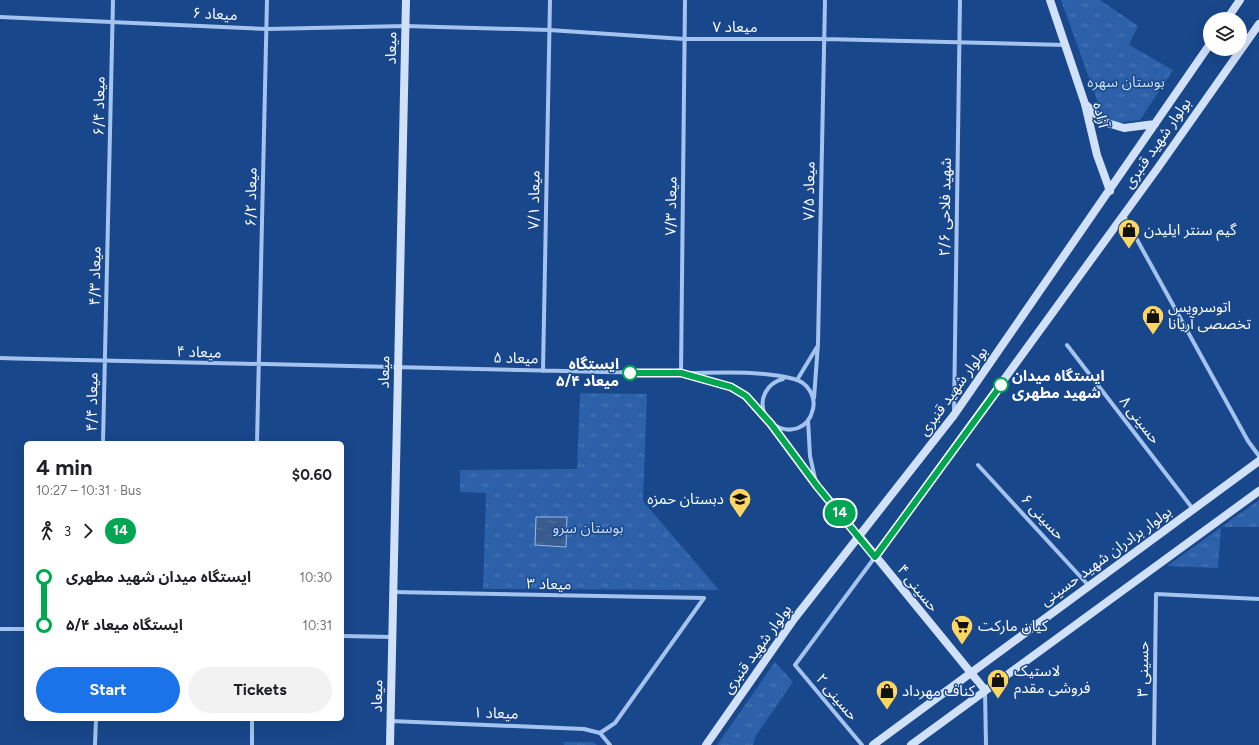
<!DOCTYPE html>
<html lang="en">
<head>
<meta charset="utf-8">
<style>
	:root { --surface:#fff; --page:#f2f2f2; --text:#202124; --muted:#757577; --accent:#1a73e8 }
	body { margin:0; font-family:Figtree,"Noto Sans Arabic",sans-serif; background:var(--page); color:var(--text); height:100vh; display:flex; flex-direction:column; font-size:15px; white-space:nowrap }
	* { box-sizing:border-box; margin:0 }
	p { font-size:13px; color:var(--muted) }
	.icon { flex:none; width:22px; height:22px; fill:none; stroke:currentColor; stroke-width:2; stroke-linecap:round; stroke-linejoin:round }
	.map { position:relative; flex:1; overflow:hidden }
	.details { position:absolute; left:24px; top:441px; width:320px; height:280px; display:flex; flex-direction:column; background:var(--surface); border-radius:6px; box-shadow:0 4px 16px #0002 }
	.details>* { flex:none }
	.badge { padding:0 8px; border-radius:13px; font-size:14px; line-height:26px }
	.controls { position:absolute; left:1203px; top:12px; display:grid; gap:8px }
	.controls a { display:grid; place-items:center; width:44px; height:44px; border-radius:50%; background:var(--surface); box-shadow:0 4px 16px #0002; font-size:20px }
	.map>.badge { position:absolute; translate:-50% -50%; box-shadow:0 0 0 2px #fff }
	.legs { display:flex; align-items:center; gap:6px; height:44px; padding:0 12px; font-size:13px }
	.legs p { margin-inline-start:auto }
	.headline { display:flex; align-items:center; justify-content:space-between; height:68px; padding:0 12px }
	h1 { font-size:22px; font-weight:700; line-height:30px }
	.action { display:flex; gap:8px; margin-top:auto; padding:8px 12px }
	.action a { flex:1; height:46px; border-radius:24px; background:var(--accent); color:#fff; font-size:16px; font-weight:700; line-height:46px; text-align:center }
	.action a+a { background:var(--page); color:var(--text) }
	ul { padding:0 12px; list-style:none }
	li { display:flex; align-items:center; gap:14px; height:48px; font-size:15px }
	li i { display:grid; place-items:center; width:6px; height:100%; margin:0 5px; background:currentColor }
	li i::after { content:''; width:10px; height:10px; margin:-5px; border:3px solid; border-radius:50%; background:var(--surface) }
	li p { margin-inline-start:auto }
	li:first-child i { background:linear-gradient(#0000 50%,currentColor 0) }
	li:last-child i { background:linear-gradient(currentColor 50%,#0000 0) }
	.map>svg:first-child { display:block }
	.grass { fill:url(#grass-tufts) }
	.water { fill:url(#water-ripples); stroke:#96bdf0 }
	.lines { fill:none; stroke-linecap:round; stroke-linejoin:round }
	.street { stroke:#a4c3ee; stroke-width:4 }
	.secondary { stroke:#d1e1fa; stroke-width:8 }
	.line-1-casing { stroke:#fff; stroke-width:9 }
	.line-1 { stroke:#00a651; stroke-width:6 }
	.stop-1-dot { fill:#fff; stroke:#00a651; stroke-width:2 }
	.labels { text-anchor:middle; stroke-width:3; stroke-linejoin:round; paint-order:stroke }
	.street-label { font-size:15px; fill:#fff; stroke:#19478b }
	.park-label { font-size:15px; fill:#cadefa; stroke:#19478b }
	.poi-label { font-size:15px; fill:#fff; stroke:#19478b; text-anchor:start }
	.stop-label { font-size:15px; font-weight:bold; fill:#fff; stroke:#19478b; text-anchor:end }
</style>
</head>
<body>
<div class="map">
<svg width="1259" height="745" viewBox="0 0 1259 745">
	<defs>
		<pattern id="grass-tufts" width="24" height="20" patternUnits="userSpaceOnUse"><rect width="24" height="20" fill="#2c61aa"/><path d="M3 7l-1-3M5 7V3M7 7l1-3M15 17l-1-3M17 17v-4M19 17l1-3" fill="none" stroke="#4c79b7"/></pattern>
		<pattern id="water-ripples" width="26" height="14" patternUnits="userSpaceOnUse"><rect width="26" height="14" fill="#395b8d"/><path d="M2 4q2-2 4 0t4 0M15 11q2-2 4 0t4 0" fill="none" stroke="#57749e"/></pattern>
	</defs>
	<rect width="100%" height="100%" fill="#19478b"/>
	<path class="grass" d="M 1061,0 L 1100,0 L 1138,26 L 1129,45 L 1173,70 L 1140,120 L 1116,123 L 1102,114 Z
		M 580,393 L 647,394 L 643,501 L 719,590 L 483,589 L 486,493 L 460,492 L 460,470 L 577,469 Z
		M 1259,500 L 1259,527 L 1221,527 L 1218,568 L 1167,566 Z
		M 775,662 L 793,682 L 755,737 L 753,745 L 717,745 Z
		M 564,742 L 593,742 L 597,745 L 564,745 Z"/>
	<path class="water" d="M 536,517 L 567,517 L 566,547 L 535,545 Z"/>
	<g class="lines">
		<path class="street" d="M 0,17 L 267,29 L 405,26 L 549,30 L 684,39 L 824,39 L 1065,45
			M 1124,216 L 1248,441 L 1259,456
			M 1067,345 L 1193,509
			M 0,358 C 188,363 376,367 565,371 C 605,372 645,373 685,373 C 721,373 759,370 794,379 C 807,382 816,396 813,409 C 811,418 806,425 798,428 C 771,438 756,400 734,389 C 718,381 698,378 681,373
			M 543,371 L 550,0
			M 681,373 L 685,0
			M 797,380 L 817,347
			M 814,398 L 818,344 L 825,0
			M 954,412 L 960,0
			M 765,415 C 758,399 767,383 783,379
			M 808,420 L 810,456 L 816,483
			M 773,426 L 817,486 L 860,537
			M 103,443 L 113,0
			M 257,443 L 267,0
			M 978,465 L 1089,586
			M 393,592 L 704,598
			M 0,629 L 26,629
			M 342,636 L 392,637
			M 985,691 L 986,745
			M 391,721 L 584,729 L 600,733
			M 600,733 L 615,723 L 704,598
			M 600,733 L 610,745
			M 95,745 L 96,719
			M 252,745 L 252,719
			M 862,745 L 795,665 L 875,557
			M 1154,745 L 1156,594 L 1259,599"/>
		<path class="secondary" d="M 1050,0 L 1085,104 L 1097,155 L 1110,191
			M 1227,19 L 1240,0
			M 1085,104 L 1104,122 L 1124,128 L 1155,124
			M 860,537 L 985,690
			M 875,557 L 1157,169 L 1259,24
			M 390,745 L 406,0
			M 706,745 L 794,619 L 954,415 L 1210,44
			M 873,745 L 1259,461
			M 911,745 L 1259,491"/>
	</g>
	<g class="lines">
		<g class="line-1-casing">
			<path id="line-1" d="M 630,373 L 681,373 L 731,387 L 746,396 L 771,424 L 817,486 L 875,557 L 1001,385"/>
		</g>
		<use href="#line-1" class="line-1"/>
	</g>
	<defs>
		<g id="shop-pin" transform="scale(1.15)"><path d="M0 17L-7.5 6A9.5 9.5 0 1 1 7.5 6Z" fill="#ffd660" stroke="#19478b"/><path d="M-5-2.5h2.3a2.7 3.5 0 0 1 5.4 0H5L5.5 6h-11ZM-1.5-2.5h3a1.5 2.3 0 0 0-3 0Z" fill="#111"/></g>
		<g id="school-pin" transform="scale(1.15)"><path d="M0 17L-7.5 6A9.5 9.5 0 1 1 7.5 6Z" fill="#ffd660" stroke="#19478b"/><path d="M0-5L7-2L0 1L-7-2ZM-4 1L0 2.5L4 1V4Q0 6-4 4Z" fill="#111"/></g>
		<g id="supermarket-pin" transform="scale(1.15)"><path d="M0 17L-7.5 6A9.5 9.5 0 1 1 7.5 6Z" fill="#ffd660" stroke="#19478b"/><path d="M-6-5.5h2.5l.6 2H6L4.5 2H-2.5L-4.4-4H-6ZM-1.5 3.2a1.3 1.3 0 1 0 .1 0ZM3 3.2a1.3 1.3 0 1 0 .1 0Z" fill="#111"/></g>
	</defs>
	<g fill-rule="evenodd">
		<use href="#shop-pin" x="1129" y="230"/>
		<use href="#shop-pin" x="1153" y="316"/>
		<use href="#school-pin" x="740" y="499"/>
		<use href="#supermarket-pin" x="962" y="626"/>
		<use href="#shop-pin" x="998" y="680"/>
		<use href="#shop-pin" x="887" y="691"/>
	</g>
	<g class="stop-1-dot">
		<circle cx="630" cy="373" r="7"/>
		<circle cx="1001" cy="385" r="7"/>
	</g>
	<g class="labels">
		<g class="street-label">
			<text transform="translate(215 14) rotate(3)" y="5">میعاد ۶</text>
			<text x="735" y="32">میعاد ۷</text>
			<text transform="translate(391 48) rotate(-89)" y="5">میعاد</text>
			<text transform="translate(99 106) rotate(-89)" y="5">میعاد ۶/۴</text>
			<text transform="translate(1101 115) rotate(76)" y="5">آزاده</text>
			<text transform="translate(1157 143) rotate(-55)" y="5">بولوار شهید قنبری</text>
			<text transform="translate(809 191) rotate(-89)" y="5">میعاد ۷/۵</text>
			<text transform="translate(251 197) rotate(-89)" y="5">میعاد ۶/۲</text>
			<text transform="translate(534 200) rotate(-89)" y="5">میعاد ۷/۱</text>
			<text transform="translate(671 206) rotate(-89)" y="5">میعاد ۷/۳</text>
			<text transform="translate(945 207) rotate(-89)" y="5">شهید فلاحی ۲/۶</text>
			<text transform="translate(95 276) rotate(-89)" y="5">میعاد ۴/۳</text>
			<text transform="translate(199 352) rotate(2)" y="5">میعاد ۴</text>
			<text transform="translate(516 358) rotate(1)" y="5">میعاد ۵</text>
			<text transform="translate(384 372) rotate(-89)" y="5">میعاد</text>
			<text transform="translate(953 391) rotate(-54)" y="5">بولوار شهید قنبری</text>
			<text transform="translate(92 402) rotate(-89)" y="5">میعاد ۴/۴</text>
			<text transform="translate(1140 420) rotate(52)" y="5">حسینی ۸</text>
			<text transform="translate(1043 517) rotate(47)" y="5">حسینی ۶</text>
			<text transform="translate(1106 556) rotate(-36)" y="5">بولوار برادران شهید حسینی</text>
			<text transform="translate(549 584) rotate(1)" y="5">میعاد ۳</text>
			<text transform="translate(918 588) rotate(51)" y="5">حسینی ۴</text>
			<text transform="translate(757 649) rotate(-54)" y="5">بولوار شهید قنبری</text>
			<text transform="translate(1143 669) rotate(-89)" y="5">حسینی ۳</text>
			<text transform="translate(377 696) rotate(-89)" y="5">میعاد</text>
			<text transform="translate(837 697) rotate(50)" y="5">حسینی ۲</text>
			<text transform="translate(496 713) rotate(2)" y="5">میعاد ۱</text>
		</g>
		<g class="park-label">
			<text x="1126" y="87">بوستان سهره</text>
			<text x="588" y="533">بوستان سرو</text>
		</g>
		<g class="poi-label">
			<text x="1144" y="235">گیم سنتر ایلیدن</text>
			<text x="1168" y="312">اتوسرویس<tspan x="1168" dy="17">تخصصی آریانا</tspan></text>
			<text x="724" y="504" text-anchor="end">دبستان حمزه</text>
			<text x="978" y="631">کیان مارکت</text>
			<text x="1014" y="676">لاستیک<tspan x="1014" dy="17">فروشی مقدم</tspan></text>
			<text x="902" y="696">کناف مهرداد</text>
		</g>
		<g class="stop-label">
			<text x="619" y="369">ایستگاه<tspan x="619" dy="17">میعاد ۵/۴</tspan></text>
			<text x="1012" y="381" text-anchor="start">ایستگاه میدان<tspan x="1012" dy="17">شهید مطهری</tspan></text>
		</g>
	</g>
</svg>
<div class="controls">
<a><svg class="icon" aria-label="layers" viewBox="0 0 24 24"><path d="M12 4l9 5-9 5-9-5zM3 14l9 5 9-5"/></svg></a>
</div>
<b class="badge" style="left:840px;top:513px;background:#00a651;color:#fff">14</b>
<section class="details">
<div class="headline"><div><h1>4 min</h1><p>10:27 – 10:31 · Bus</p></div><b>$0.60</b></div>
<div class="legs"><svg class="icon" aria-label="walk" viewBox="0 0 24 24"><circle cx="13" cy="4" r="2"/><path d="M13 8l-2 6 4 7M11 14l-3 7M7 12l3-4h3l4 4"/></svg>3<svg class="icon" aria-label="forward" viewBox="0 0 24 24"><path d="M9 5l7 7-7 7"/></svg><b class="badge" style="background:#00a651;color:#fff">14</b></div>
<ul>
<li><i style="color:#00a651"></i><b>ایستگاه میدان شهید مطهری</b><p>10:30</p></li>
<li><i style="color:#00a651"></i><b>ایستگاه میعاد ۵/۴</b><p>10:31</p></li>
</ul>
<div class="action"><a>Start</a><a>Tickets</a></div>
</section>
</div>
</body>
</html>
